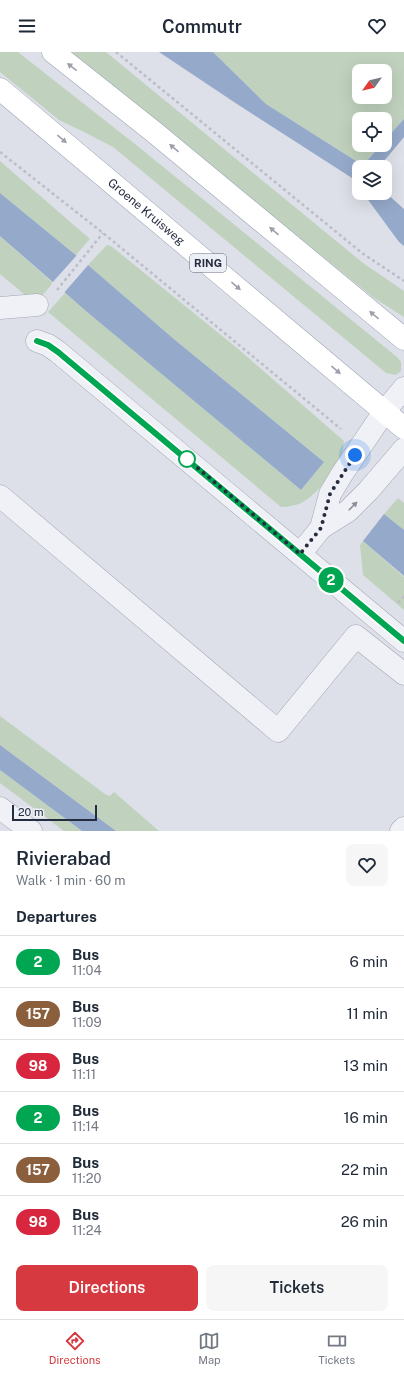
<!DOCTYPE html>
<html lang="en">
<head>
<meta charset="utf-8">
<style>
	:root { --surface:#fff; --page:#f6f6f7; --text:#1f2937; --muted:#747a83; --line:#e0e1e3; --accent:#d6393f }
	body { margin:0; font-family:"Public Sans",sans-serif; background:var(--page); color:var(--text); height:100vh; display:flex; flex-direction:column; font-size:15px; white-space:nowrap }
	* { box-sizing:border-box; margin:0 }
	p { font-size:13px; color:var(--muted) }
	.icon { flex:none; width:22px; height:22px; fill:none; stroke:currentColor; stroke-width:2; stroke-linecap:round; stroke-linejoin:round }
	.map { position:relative; height:779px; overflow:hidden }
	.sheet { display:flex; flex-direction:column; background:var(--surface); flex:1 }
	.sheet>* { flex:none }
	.badge { padding:0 8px; border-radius:13px; font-size:14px; line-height:26px }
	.needle { width:26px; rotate:236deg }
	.fabs { position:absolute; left:352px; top:12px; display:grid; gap:8px }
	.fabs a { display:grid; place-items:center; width:40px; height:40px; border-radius:8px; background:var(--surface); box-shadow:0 4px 16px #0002; font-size:20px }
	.scale { position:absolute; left:12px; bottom:10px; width:85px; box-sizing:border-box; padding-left:4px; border:2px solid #262c3f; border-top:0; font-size:11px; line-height:14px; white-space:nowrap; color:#262c3f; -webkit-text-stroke:3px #eceff5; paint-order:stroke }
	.you { position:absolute; width:20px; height:20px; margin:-10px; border:3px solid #fff; border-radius:50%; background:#1a73e8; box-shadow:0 0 0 6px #1a73e833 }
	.map>.badge { position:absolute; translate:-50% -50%; box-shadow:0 0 0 2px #fff }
	h2 { padding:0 16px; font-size:15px; line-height:36px }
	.round { display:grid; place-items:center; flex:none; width:42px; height:42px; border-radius:8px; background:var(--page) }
	.headline { display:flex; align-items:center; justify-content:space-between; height:68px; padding:0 16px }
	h1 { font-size:19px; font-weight:600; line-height:30px }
	.button { display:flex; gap:8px; margin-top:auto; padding:8px 16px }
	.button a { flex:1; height:46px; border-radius:8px; background:var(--accent); color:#fff; font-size:16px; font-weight:600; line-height:46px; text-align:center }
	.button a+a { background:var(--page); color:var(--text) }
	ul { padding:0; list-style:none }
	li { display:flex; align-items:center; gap:12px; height:52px; padding:0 16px; border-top:1px solid var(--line) }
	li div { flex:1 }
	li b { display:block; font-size:15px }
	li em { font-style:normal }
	li .badge { min-width:44px; font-weight:700; text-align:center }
	header { display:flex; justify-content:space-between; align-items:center; height:52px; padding:0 16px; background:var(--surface); font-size:18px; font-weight:600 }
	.tabs { display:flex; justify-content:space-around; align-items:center; height:56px; border-top:1px solid var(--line); background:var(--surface); font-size:11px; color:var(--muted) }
	.tabs a { display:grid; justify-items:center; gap:2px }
	.tabs .selected { color:var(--accent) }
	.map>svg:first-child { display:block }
	.green { fill:#c0d2be; fill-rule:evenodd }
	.water { fill:#95a9ca }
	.pier { fill:#dde0e8 }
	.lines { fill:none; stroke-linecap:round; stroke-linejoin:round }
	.minor-casing { stroke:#a2a6b2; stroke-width:23 }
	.major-casing { stroke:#9ca3b4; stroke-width:23 }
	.path { stroke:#bbbec6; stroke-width:2.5; stroke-dasharray:3 3; stroke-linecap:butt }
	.minor { stroke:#f0f1f6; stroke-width:22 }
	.major { stroke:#fff; stroke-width:22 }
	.oneway { fill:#9da0a9 }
	.oneway2 { fill:#8b8e9a }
	.line-casing { stroke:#fff; stroke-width:9 }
	.line { stroke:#00a651; stroke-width:6 }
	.walk { stroke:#262c3f; stroke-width:4; stroke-dasharray:0 7.2 }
	.stop-dot { fill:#fff; stroke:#00a651; stroke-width:2 }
	.labels { text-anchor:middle; stroke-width:3.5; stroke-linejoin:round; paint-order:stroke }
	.shield { fill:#eceff5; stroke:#616676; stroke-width:1 }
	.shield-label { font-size:11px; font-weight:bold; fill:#262c3f }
	.street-label { font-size:12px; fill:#262c3f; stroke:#eceff5 }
</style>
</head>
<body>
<header><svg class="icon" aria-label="menu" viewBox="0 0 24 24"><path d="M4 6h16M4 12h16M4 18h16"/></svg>Commutr<svg class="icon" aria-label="heart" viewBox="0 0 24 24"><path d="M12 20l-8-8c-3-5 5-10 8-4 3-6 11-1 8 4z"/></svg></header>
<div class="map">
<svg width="404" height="779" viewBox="0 0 404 779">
	<rect width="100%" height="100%" fill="#dde0e8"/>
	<path class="green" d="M 0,0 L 18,0 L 135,92 L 397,305 L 401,310 L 401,319 L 396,323 L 386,321 L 380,316 L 113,95 L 84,80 L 59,68 L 0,20 Z
		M 68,0 L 106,0 L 363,211 L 404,239 L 404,265 L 374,246 Z
		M 213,0 L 404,0 L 404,67 L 385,88 L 385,67 L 359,67 L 359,93 L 381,93 L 366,110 L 356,109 L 266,52 ZM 359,19 L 385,19 L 385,45 L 359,45 Z
		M 0,109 L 90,187 L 76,203 L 0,141 Z
		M 0,184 L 53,231 L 40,246 L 25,243 L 0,222 Z
		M 107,193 L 111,194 L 237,296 L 344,389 C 343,394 343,399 341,404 C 336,419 314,446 299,452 C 293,454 287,455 281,455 L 48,260 L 65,241 L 301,438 L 324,410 L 175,288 L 88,213 Z
		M 398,446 L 404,451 L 404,478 L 384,462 Z
		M 363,489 L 404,525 L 404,558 L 363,523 L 360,493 Z
		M 0,664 L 105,742 L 110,744 L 114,740 L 159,779 L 116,779 L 0,693 Z
		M 0,718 L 82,779 L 64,779 L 0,731 Z"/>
	<path class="water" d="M 159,0 L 213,0 L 266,52 L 356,109 L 366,110 L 381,93 L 385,93 L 385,88 L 404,67 L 404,85 L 379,115 L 359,115 L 359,136 L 352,126 L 237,52 Z
		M 385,140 L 404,157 L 404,194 L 399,190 L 363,141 Z
		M 0,141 L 88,213 L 175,288 L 324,410 L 301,438 L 86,259 L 0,184 Z
		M 384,462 L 404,478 L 404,524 L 363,489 Z
		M 0,693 L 116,779 L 82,779 L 0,718 Z"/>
	<path class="pier" d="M 78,202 L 89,212 L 63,242 L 51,232 Z"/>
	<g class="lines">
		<g class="minor-casing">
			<path id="minor" d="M 0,256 L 37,253
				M 37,289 L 48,293 L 58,300 L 404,589
				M 0,444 L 278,679 L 356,584 L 404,622
				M 321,476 L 348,459 L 368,439 L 404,397
				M 300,502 L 321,476 L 330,442 L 342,422 L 384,360 L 404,336
				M 0,756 L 31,779
				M 401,779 L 404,776"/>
		</g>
		<g class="major-casing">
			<g id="major">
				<path d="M 53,0 L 154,80 L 404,287"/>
				<path id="s1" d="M 0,37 L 404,376"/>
			</g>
		</g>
		<path class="path" d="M 116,0 L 362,201 L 404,229
			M 0,100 L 103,181 L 341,377
			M 57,238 L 103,181
			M 398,551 L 404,544"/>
		<use href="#minor" class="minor"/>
		<use href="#major" class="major"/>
	</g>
	<defs><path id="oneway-solid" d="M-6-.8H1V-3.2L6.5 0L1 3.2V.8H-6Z"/></defs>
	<g class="oneway">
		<use href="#oneway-solid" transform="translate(72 15) rotate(-142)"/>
		<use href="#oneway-solid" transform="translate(62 87) rotate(40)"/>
		<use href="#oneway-solid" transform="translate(174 96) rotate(-140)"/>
		<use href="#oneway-solid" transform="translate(274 179) rotate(-140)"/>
		<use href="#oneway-solid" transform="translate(236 234) rotate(40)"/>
		<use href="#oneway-solid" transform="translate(374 263) rotate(-140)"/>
		<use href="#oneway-solid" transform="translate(336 318) rotate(41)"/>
	</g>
	<use class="oneway2" href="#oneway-solid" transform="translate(353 454) rotate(-45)"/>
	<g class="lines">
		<g class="line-casing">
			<path id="line" d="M 37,289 L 48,293 L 58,300 L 404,589"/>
		</g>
		<use href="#line" class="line"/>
		<path class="walk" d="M 187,407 L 300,502 L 321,476 L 330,442 L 355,403"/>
	</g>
	<circle class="stop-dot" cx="187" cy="407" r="8"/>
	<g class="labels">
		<rect class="shield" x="190" y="202" width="36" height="18" rx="3"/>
		<g class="shield-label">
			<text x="208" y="215">RING</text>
		</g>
		<g class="street-label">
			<text dy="4" stroke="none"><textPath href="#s1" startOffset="191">Groene Kruisweg</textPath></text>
		</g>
	</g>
</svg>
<div class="fabs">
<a><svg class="needle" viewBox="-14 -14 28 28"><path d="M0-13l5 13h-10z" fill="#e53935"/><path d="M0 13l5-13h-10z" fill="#747a83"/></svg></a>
<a><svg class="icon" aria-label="locate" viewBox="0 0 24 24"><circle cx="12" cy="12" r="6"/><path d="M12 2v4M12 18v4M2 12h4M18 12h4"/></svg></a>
<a><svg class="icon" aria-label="layers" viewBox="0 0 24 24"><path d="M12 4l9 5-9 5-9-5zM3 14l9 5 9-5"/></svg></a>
</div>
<div class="scale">20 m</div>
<div class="you" style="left:355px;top:403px"></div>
<b class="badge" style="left:331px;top:528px;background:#00a651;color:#fff">2</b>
</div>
<section class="sheet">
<div class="headline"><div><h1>Rivierabad</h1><p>Walk · 1 min · 60 m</p></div><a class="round"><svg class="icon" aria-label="heart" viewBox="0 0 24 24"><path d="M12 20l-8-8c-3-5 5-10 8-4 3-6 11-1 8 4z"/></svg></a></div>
<h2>Departures</h2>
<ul>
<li><span class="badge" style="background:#00a651;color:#fff">2</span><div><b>Bus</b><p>11:04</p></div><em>6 min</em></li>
<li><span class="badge" style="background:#8b5e3c;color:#fff">157</span><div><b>Bus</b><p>11:09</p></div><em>11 min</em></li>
<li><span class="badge" style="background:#d7263d;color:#fff">98</span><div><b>Bus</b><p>11:11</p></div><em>13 min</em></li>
<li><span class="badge" style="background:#00a651;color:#fff">2</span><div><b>Bus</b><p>11:14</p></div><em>16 min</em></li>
<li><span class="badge" style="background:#8b5e3c;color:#fff">157</span><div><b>Bus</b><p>11:20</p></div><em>22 min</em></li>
<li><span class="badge" style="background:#d7263d;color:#fff">98</span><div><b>Bus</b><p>11:24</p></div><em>26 min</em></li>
</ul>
<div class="button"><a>Directions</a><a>Tickets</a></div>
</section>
<nav class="tabs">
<a class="selected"><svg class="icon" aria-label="directions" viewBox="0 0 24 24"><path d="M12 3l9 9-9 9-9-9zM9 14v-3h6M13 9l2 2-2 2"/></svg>Directions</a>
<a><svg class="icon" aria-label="map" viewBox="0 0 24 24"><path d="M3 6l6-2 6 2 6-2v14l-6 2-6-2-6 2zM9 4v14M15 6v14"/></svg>Map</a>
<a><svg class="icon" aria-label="tickets" viewBox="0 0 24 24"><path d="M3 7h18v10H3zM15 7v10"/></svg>Tickets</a>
</nav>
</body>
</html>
